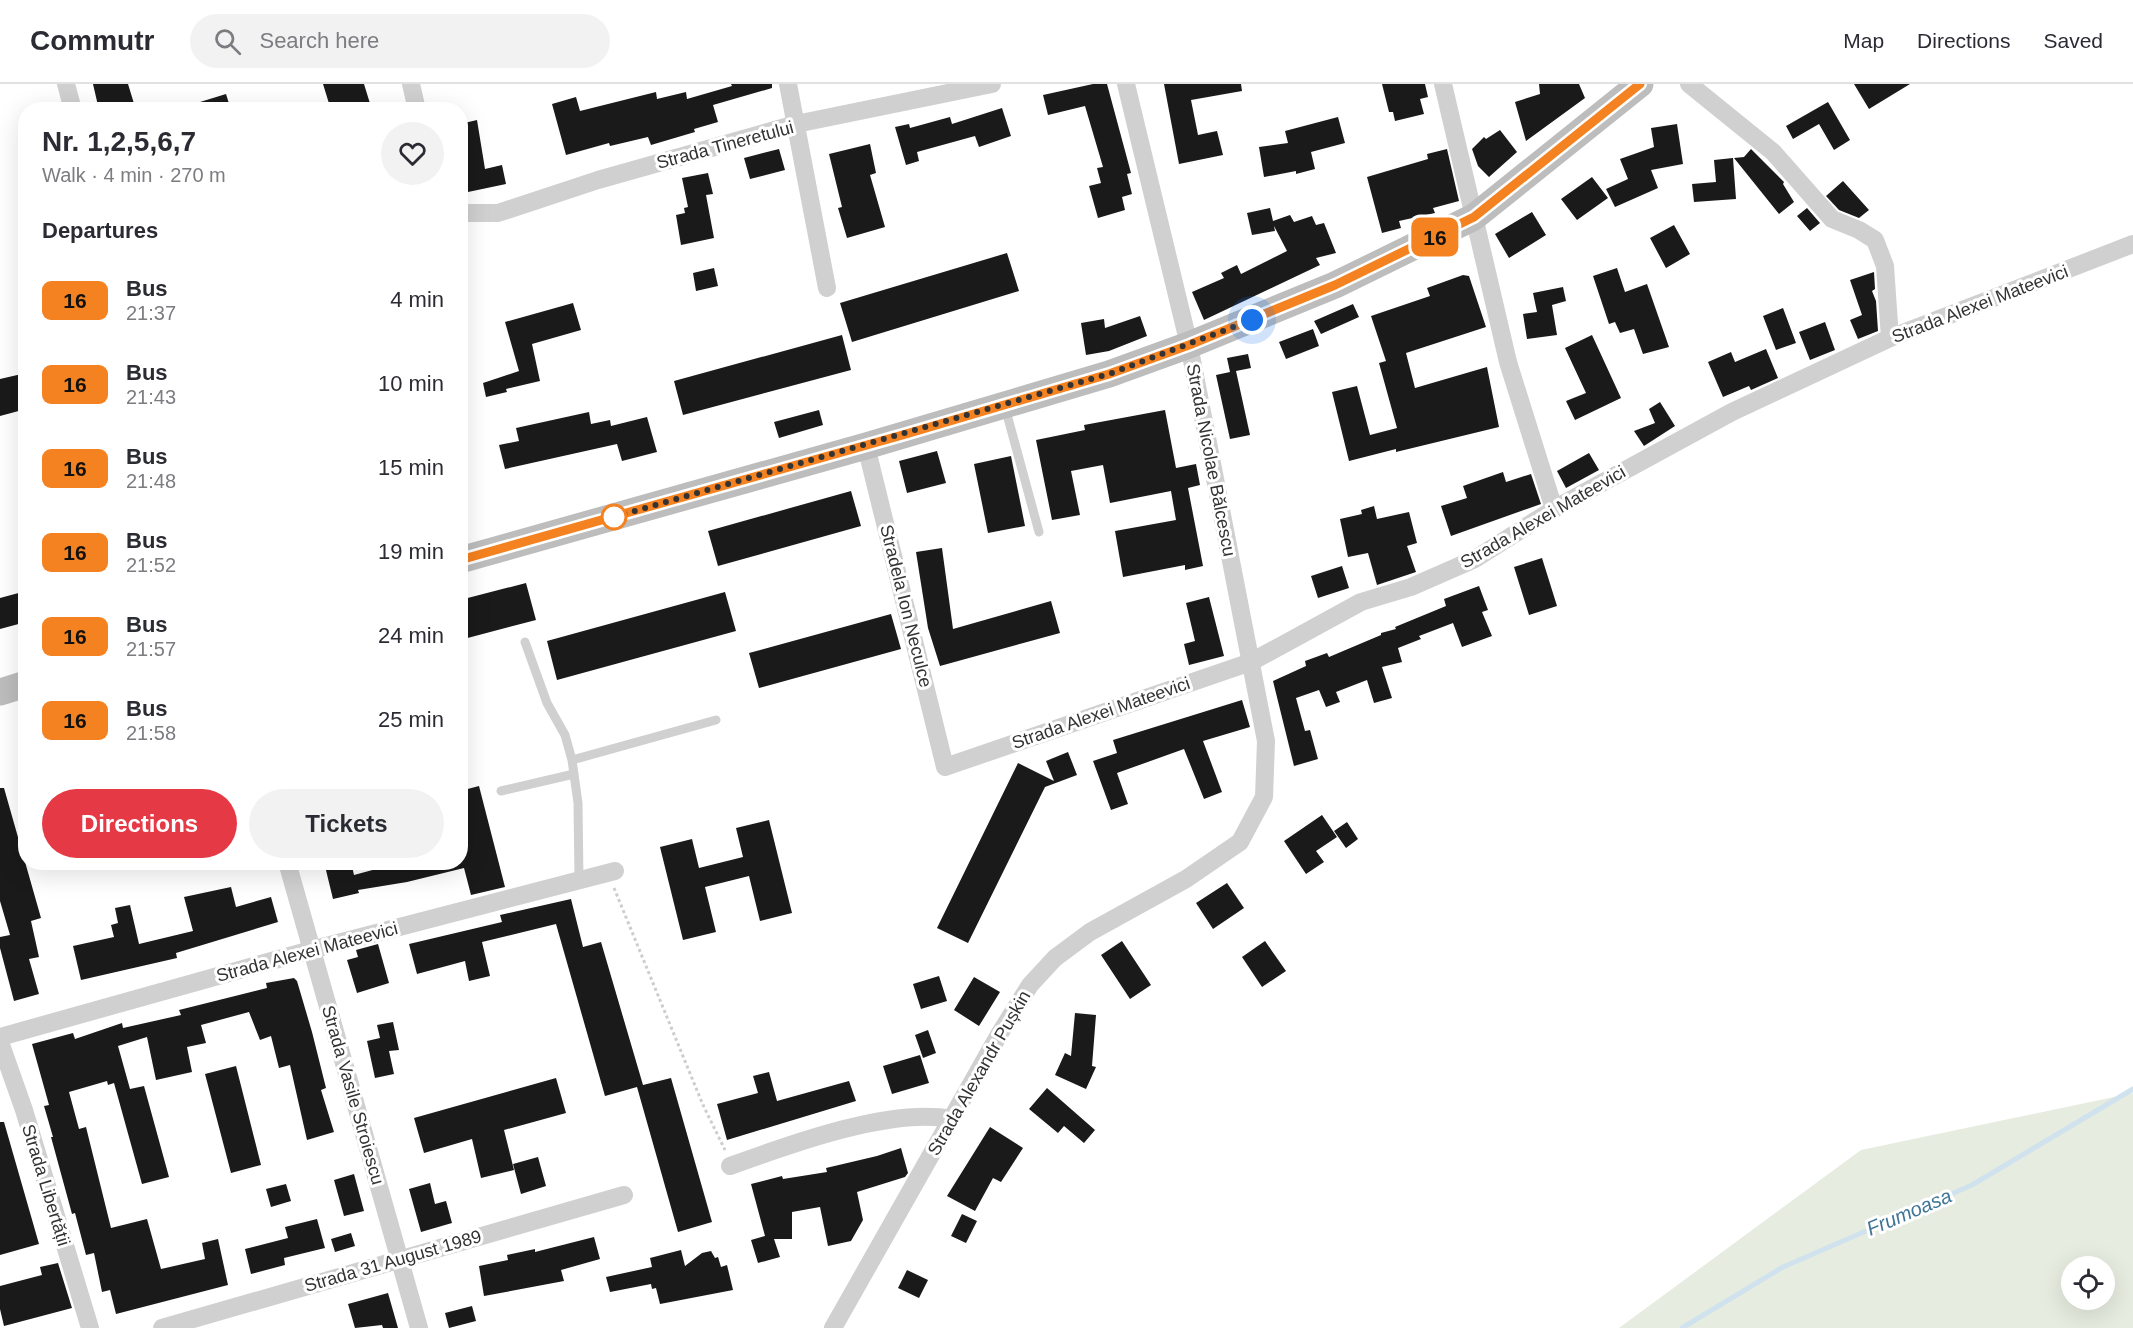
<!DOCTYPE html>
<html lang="en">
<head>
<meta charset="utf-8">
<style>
	:root { --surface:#fff; --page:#f2f2f3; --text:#2b2b33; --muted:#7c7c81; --line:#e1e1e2; --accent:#e63946 }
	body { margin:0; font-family:Helvetica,sans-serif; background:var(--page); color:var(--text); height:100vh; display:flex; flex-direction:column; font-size:22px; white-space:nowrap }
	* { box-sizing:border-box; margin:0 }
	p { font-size:20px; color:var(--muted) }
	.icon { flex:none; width:33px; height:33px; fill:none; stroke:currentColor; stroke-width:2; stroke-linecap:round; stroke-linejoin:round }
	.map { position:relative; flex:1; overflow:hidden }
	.drawer { position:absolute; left:18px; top:18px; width:450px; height:768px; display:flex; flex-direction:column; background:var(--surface); border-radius:24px; box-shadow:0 6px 24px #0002 }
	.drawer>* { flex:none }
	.badge { padding:0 12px; border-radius:9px; font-size:21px; line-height:39px }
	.buttons { position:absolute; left:2061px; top:1172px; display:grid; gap:12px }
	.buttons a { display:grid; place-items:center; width:54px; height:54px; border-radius:50%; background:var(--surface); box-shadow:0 6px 24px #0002; font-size:30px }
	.you { position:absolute; width:30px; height:30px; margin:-15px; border:4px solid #fff; border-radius:50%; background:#1a73e8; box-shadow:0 0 0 9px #1a73e833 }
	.map>.badge { position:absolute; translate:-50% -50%; box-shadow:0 0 0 3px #fff }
	h2 { padding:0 24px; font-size:22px; line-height:54px }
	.round { display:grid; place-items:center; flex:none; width:63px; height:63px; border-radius:32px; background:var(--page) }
	.overview { display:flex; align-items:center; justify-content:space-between; height:102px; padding:0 24px }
	h1 { font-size:28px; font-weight:600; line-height:45px }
	.button { display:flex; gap:12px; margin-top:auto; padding:12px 24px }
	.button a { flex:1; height:69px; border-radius:36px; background:var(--accent); color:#fff; font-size:24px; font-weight:600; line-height:69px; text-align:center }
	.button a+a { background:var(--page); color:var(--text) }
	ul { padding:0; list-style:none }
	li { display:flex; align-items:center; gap:18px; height:84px; padding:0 24px }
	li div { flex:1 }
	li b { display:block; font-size:22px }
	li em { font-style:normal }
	li .badge { min-width:66px; font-weight:700; text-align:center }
	header { display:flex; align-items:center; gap:36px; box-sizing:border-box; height:84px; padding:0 30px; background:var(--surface); border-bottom:2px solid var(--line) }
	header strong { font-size:28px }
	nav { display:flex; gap:33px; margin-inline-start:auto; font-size:21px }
	.search { width:420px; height:54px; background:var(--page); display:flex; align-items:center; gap:15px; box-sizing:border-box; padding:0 21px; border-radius:33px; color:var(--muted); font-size:22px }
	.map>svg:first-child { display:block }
	.green { fill:#e6ecdf; fill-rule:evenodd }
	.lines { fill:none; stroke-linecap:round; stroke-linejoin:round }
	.stream { stroke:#cfe2ee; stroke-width:5 }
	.building { fill:#1a1a1a }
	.path { stroke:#cdcdcd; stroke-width:3; stroke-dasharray:3 3; stroke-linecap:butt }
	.lane { stroke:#d0d0d0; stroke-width:9 }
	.street { stroke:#d0d0d0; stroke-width:18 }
	.secondary { stroke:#bdbdbd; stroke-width:27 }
	.line-casing { stroke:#fff; stroke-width:14 }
	.line { stroke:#f58220; stroke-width:9 }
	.walk { stroke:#333; stroke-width:6; stroke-dasharray:0 10.8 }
	.stop-dot { fill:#fff; stroke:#f58220; stroke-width:3 }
	.labels { text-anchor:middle; stroke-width:6; stroke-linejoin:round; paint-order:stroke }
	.street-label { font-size:18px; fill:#333; stroke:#fff }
	.water-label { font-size:20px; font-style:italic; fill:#3f7597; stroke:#fff }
</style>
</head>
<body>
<header>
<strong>Commutr</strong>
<div class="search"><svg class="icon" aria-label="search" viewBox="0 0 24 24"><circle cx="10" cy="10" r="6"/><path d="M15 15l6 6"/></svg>Search here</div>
<nav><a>Map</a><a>Directions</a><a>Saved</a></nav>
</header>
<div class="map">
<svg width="2133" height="1244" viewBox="0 0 2133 1244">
	<rect width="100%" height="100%" fill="#fff"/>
	<path class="green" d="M 2133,1009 L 2133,1244 L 1619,1244 L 1861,1066 ZM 2072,1182 L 2104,1182 L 2104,1215 L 2072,1215 Z"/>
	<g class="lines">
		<path class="stream" d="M 1682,1244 L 1783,1183 L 1972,1101 L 2133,1005"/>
	</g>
	<path class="building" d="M 93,0 L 128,0 L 136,26 L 99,26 Z
		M 323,0 L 364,0 L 372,26 L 331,26 Z
		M 731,0 L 772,0 L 772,4 L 713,21 L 718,38 L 694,45 L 695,48 L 651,61 L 648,53 L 610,62 L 609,59 L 566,71 L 552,20 L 576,13 L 580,27 L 656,8 L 657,15 L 686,8 L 687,15 L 732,2 Z
		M 1093,0 L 1107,0 L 1131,89 L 1127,90 L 1132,110 L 1122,113 L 1125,126 L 1098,134 L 1089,102 L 1101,99 L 1097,84 L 1103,83 L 1085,22 L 1048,31 L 1043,11 Z
		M 1164,0 L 1241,0 L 1242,7 L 1191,16 L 1198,51 L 1217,47 L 1223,71 L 1179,80 Z
		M 1382,0 L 1425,0 L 1428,13 L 1420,15 L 1424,30 L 1395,37 L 1393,28 L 1389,28 Z
		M 1539,0 L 1579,0 L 1585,14 L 1526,57 L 1515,18 L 1540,10 Z
		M 1854,0 L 1910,0 L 1869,25 Z
		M 226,10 L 231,26 L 187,26 L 187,22 Z
		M 1828,18 L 1850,56 L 1834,66 L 1819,40 L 1793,55 L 1786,42 Z
		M 1002,24 L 1011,52 L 979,63 L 975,52 L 917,68 L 919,77 L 906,81 L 895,43 L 909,40 L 910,44 L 950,33 L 952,40 Z
		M 1338,33 L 1345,59 L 1311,68 L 1315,85 L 1296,90 L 1296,87 L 1264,93 L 1259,63 L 1288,59 L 1285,47 Z
		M 477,36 L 485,85 L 502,81 L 506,100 L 468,108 L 460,74 L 460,40 Z
		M 1677,40 L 1683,80 L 1651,86 L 1658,104 L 1615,123 L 1606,105 L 1628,95 L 1620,75 L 1654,63 L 1651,44 Z
		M 1500,46 L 1517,68 L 1489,93 L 1478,82 L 1472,65 L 1484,53 L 1486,55 Z
		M 870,60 L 876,89 L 870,91 L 885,143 L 847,154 L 838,124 L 842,123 L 829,70 Z
		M 779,65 L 785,86 L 750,95 L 744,74 Z
		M 1447,65 L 1459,117 L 1433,124 L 1435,129 L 1399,137 L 1401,144 L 1382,149 L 1367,93 L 1428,75 L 1427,70 Z
		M 1751,65 L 1784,98 L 1783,100 L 1794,118 L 1779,130 L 1734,74 L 1744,73 Z
		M 1733,74 L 1736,115 L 1694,118 L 1692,100 L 1716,98 L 1714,76 Z
		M 708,89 L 713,110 L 706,111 L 714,154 L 681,161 L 676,131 L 685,129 L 684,124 L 688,123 L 682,94 Z
		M 1592,93 L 1608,114 L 1577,136 L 1561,115 Z
		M 1843,97 L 1869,126 L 1859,134 L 1839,126 L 1826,112 Z
		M 1270,124 L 1273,137 L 1290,131 L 1294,138 L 1312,132 L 1316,141 L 1324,139 L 1336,169 L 1316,174 L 1320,181 L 1204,236 L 1192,208 L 1224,194 L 1221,189 L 1237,181 L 1241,190 L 1287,167 L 1274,142 L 1275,147 L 1252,151 L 1247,129 Z
		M 1807,124 L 1820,139 L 1810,147 L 1797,132 Z
		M 1532,128 L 1546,151 L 1509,174 L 1495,150 Z
		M 1674,141 L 1690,170 L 1666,184 L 1650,154 Z
		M 1007,169 L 1019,207 L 852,258 L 840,219 Z
		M 714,184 L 718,202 L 696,207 L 693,189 Z
		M 1617,184 L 1625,208 L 1647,200 L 1669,263 L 1643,270 L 1634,245 L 1620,249 L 1615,238 L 1609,240 L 1593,192 Z
		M 1874,188 L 1875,205 L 1872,207 L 1876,217 L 1878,247 L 1858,255 L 1850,236 L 1862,231 L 1850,196 Z
		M 1463,191 L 1469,192 L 1486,243 L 1406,269 L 1415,304 L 1487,283 L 1499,343 L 1396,368 L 1396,365 L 1349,377 L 1332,308 L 1357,302 L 1370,351 L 1397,344 L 1379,279 L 1386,277 L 1371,232 L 1430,212 L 1427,204 Z
		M 1563,203 L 1566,217 L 1552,221 L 1557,251 L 1527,255 L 1523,230 L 1537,228 L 1533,209 Z
		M 573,219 L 581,246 L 532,260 L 540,297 L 506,305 L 507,308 L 486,313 L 483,299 L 519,287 L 505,238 Z
		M 1353,220 L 1359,233 L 1321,250 L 1314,237 Z
		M 1783,224 L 1796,259 L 1776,266 L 1763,232 Z
		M 1140,232 L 1147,252 L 1109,267 L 1086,271 L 1081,239 L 1104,235 L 1105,244 Z
		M 1825,238 L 1835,266 L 1810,276 L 1799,248 Z
		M 1313,245 L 1319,262 L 1286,275 L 1279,258 Z
		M 842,251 L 851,286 L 683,331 L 674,297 Z
		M 1592,251 L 1621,314 L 1575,336 L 1566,317 L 1586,309 L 1565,264 Z
		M 1766,265 L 1778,294 L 1751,306 L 1749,302 L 1723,313 L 1708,278 L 1731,268 L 1735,278 Z
		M 1248,270 L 1251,284 L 1236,287 L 1250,351 L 1230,355 L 1216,291 L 1230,288 L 1227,274 Z
		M 26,289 L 26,325 L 0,332 L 0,295 Z
		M 1660,318 L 1675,342 L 1644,362 L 1634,347 L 1655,339 L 1649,325 Z
		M 819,326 L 823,341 L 779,354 L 774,338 Z
		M 1165,326 L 1176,384 L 1196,380 L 1200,401 L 1188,404 L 1203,482 L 1185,486 L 1185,481 L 1123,493 L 1115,447 L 1176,436 L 1171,407 L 1110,419 L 1103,381 L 1071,387 L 1080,431 L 1052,436 L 1036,356 L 1085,346 L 1084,341 Z
		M 589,328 L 591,340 L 610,336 L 611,342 L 647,333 L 657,368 L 622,377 L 617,360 L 505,385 L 499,361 L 519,357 L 516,344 Z
		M 937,367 L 946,399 L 907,409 L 899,377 Z
		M 1589,369 L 1599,386 L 1566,404 L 1557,387 Z
		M 1011,372 L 1025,442 L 988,449 L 974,380 Z
		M 1503,388 L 1506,398 L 1531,390 L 1541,420 L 1451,452 L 1441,422 L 1467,414 L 1463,402 Z
		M 851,407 L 861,442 L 718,482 L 708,447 Z
		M 1374,422 L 1377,435 L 1409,428 L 1417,459 L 1407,462 L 1416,488 L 1377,501 L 1368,469 L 1348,473 L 1340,435 L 1362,430 L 1361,426 Z
		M 942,464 L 953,545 L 1051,517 L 1060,549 L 940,582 L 928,544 L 916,468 Z
		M 1542,474 L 1557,522 L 1529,531 L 1514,483 Z
		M 1342,482 L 1349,504 L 1318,514 L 1311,492 Z
		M 526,499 L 536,536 L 460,556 L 460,516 Z
		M 1479,502 L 1488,526 L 1482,528 L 1492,552 L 1462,563 L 1453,539 L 1419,552 L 1421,555 L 1398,564 L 1402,578 L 1382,583 L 1392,614 L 1374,619 L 1367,596 L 1336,608 L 1340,618 L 1326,623 L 1319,606 L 1296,614 L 1305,647 L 1310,646 L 1318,675 L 1294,682 L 1273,597 L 1306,582 L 1305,577 L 1327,569 L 1329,573 L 1381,551 L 1381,549 L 1396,545 L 1395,543 L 1446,522 L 1444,515 Z
		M 26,507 L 26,538 L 0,545 L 0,514 Z
		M 725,508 L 736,547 L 557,596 L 547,557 Z
		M 1209,513 L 1224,572 L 1189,581 L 1184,560 L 1195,557 L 1186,519 Z
		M 891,530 L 901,565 L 759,604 L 749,569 Z
		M 1242,616 L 1250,643 L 1203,657 L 1222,708 L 1204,715 L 1184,665 L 1117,689 L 1128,720 L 1111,726 L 1093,677 L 1117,669 L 1113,656 Z
		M 1068,668 L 1077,691 L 1045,703 L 968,859 L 937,844 L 1018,679 L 1054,697 L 1046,677 Z
		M 479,702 L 505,803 L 471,811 L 464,784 L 407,798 L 358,806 L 359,809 L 333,815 L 324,778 L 351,778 L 354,791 L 402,778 L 460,778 L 460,707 Z
		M 0,704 L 4,704 L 41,834 L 31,837 L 39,873 L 29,875 L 39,910 L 14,917 L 0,864 L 0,853 L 10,851 L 0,817 Z
		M 1322,731 L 1337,753 L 1316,767 L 1324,778 L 1306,790 L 1284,757 Z
		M 769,736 L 792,829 L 760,837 L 749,792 L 705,803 L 716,848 L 683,856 L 660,763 L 692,755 L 699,784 L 743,773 L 736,744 Z
		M 1347,738 L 1358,755 L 1346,764 L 1334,747 Z
		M 1227,799 L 1244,824 L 1213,845 L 1196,819 Z
		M 231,803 L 236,823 L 271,813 L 278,838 L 176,869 L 177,874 L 81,896 L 73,862 L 114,853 L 111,841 L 118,839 L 115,824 L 130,821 L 139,860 L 193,847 L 184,813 Z
		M 571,815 L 583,863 L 601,858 L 643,1001 L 671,994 L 712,1138 L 678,1148 L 637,1003 L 605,1012 L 556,840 L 482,858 L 490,892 L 469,897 L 465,877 L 417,890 L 409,860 L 502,838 L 500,831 Z
		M 1122,857 L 1151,901 L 1130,915 L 1101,871 Z
		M 1265,857 L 1286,887 L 1262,903 L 1242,873 Z
		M 378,860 L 389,899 L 357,909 L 347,876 L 358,873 L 356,866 Z
		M 939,892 L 947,917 L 921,925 L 913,900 Z
		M 974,893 L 1000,908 L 979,942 L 954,926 Z
		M 294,894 L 297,897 L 312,948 L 326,1004 L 321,1006 L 334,1048 L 307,1056 L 290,981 L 279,984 L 271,952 L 260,956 L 249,928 L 201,941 L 206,959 L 187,963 L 192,988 L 156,996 L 147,953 L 118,962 L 130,1005 L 144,1002 L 169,1093 L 142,1100 L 114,999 L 108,1001 L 107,997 L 69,1008 L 79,1045 L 86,1043 L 111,1144 L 147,1135 L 161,1185 L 205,1175 L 202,1159 L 218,1155 L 228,1201 L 116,1230 L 110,1206 L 102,1208 L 94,1169 L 86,1171 L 75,1129 L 72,1130 L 51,1053 L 53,1053 L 44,1022 L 49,1021 L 32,960 L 73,949 L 75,955 L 122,939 L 123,944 L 181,931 L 179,926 L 267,904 L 266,899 Z
		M 1075,929 L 1096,931 L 1092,982 L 1096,983 L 1086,1005 L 1055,991 L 1065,969 L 1071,972 Z
		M 393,938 L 399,966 L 389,967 L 394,990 L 375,994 L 367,957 L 380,954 L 377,941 Z
		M 928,946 L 936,969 L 923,974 L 915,951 Z
		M 920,971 L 929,999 L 892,1010 L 883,982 Z
		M 236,982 L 261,1081 L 231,1089 L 205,990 Z
		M 769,988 L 777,1017 L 849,997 L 856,1017 L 727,1056 L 717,1020 L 758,1009 L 753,992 Z
		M 556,994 L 566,1029 L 504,1046 L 514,1086 L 481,1094 L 472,1055 L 424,1069 L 414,1034 Z
		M 1047,1004 L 1095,1046 L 1084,1059 L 1064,1042 L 1058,1049 L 1029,1025 Z
		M 0,1038 L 4,1038 L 39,1160 L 0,1171 Z
		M 990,1043 L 1023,1064 L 1001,1098 L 993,1094 L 975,1127 L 947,1112 Z
		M 901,1064 L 908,1089 L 905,1093 L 857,1108 L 863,1136 L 851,1157 L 828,1162 L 820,1123 L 792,1128 L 792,1155 L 774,1155 L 780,1173 L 758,1179 L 751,1156 L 765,1152 L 751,1100 L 782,1092 L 783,1095 L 827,1088 L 826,1084 L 877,1072 Z
		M 538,1073 L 546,1102 L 521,1110 L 513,1080 Z
		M 354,1090 L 364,1127 L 344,1132 L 334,1096 Z
		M 430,1099 L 435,1120 L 446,1117 L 452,1139 L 421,1148 L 409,1105 Z
		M 286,1100 L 291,1117 L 271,1123 L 266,1105 Z
		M 962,1130 L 977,1137 L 966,1159 L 951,1152 Z
		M 317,1135 L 325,1164 L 284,1174 L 285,1181 L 251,1190 L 245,1165 L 288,1154 L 285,1143 Z
		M 351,1149 L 355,1162 L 335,1168 L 331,1155 Z
		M 594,1153 L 600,1175 L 561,1186 L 564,1197 L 484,1212 L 479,1182 L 508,1176 L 507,1171 L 535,1165 L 535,1168 Z
		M 681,1166 L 685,1182 L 702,1169 L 711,1167 L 715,1174 L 718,1173 L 721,1183 L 727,1181 L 733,1206 L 660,1220 L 656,1204 L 652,1205 L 651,1200 L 610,1208 L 606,1193 L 652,1183 L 650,1174 Z
		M 58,1179 L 72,1224 L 4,1242 L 0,1225 L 0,1202 L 42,1191 L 40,1183 Z
		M 907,1186 L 928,1196 L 919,1214 L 898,1204 Z
		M 388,1209 L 398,1244 L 383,1244 L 382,1241 L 355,1244 L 348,1220 Z
		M 472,1222 L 476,1237 L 449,1244 L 445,1229 Z"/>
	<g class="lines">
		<path class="path" d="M 614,804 L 703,1021 L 725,1066"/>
		<path class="lane" d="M 1005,323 L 1039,448
			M 525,558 L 547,619 L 565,651 L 572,676 L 578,719 L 579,796
			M 572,676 L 716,636
			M 501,707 L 574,690"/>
		<path class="street" d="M 66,0 L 73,26
			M 411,0 L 417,26
			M 788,0 L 827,204
			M 1443,0 L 1508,278 L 1554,425
			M 1689,0 L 1773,68 L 1832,135 L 1859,146 L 1875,156 L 1885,182 L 1890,254
			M 460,129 L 498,129 L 598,96 L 796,40 L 992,0
			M 866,362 L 945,683 L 1251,578 L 1361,518 L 1411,503 L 1475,475 L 1554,425 L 1732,328 L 1890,254 L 2133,160
			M 287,778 L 419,1244
			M 0,953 L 311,866 L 615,787
			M 0,958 L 24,1026 L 90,1244
			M 730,1082 C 788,1061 891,1023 951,1035
			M 162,1244 L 624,1111
			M 833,1244 L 1000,949 L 1030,901 L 1055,874 L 1090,848 L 1186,795 L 1240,758 L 1264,713 L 1266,657 L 1189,261 L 1126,0"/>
		<path class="secondary" d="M 460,476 L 866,362 L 1109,290 L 1189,261 L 1335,201 L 1474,133 L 1640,0
			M 0,608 L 26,600"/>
	</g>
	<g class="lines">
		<g class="line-casing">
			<path id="line" d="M 460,476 L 906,350 L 1109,290 L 1189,261 L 1335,201 L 1474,133 L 1640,0"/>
		</g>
		<use href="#line" class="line"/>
		<path class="walk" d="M 614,433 L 1109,290 L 1252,236"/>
	</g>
	<circle class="stop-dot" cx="614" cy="433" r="12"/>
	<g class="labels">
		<g class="street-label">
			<text transform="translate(725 61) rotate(-15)" y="6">Strada Tineretului</text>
			<text transform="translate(1980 220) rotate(-21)" y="6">Strada Alexei Mateevici</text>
			<text transform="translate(1211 376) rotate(79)" y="6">Strada Nicolae Bălcescu</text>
			<text transform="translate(1543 433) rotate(-30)" y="6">Strada Alexei Mateevici</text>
			<text transform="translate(906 522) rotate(76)" y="6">Stradela Ion Neculce</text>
			<text transform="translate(1101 629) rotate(-19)" y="6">Strada Alexei Mateevici</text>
			<text transform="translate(307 868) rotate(-15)" y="6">Strada Alexei Mateevici</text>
			<text transform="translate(979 989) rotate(-60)" y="6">Strada Alexandr Pușkin</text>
			<text transform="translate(353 1011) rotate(74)" y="6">Strada Vasile Stroiescu</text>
			<text transform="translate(46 1101) rotate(73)" y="6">Strada Libertății</text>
			<text transform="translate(393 1177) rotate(-16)" y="6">Strada 31 August 1989</text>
		</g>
		<g class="water-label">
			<text transform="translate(1909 1128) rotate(-23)" y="7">Frumoasa</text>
		</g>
	</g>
</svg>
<div class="buttons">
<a><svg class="icon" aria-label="locate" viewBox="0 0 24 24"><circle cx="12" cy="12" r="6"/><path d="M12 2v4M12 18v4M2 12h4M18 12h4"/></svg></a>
</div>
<div class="you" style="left:1252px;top:236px"></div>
<b class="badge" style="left:1435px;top:153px;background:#f58220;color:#111">16</b>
<section class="drawer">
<div class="overview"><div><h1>Nr. 1,2,5,6,7</h1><p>Walk · 4 min · 270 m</p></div><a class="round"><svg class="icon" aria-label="heart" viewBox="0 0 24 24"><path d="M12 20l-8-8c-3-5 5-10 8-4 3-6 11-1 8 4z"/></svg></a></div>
<h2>Departures</h2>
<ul>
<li><span class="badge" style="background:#f58220;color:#111">16</span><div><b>Bus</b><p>21:37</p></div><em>4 min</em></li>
<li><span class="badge" style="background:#f58220;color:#111">16</span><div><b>Bus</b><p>21:43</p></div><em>10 min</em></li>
<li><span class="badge" style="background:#f58220;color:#111">16</span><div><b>Bus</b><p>21:48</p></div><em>15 min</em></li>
<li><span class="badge" style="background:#f58220;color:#111">16</span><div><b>Bus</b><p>21:52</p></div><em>19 min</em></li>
<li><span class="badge" style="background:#f58220;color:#111">16</span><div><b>Bus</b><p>21:57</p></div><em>24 min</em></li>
<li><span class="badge" style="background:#f58220;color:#111">16</span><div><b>Bus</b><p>21:58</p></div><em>25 min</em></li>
</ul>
<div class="button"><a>Directions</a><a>Tickets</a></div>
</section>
</div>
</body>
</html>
